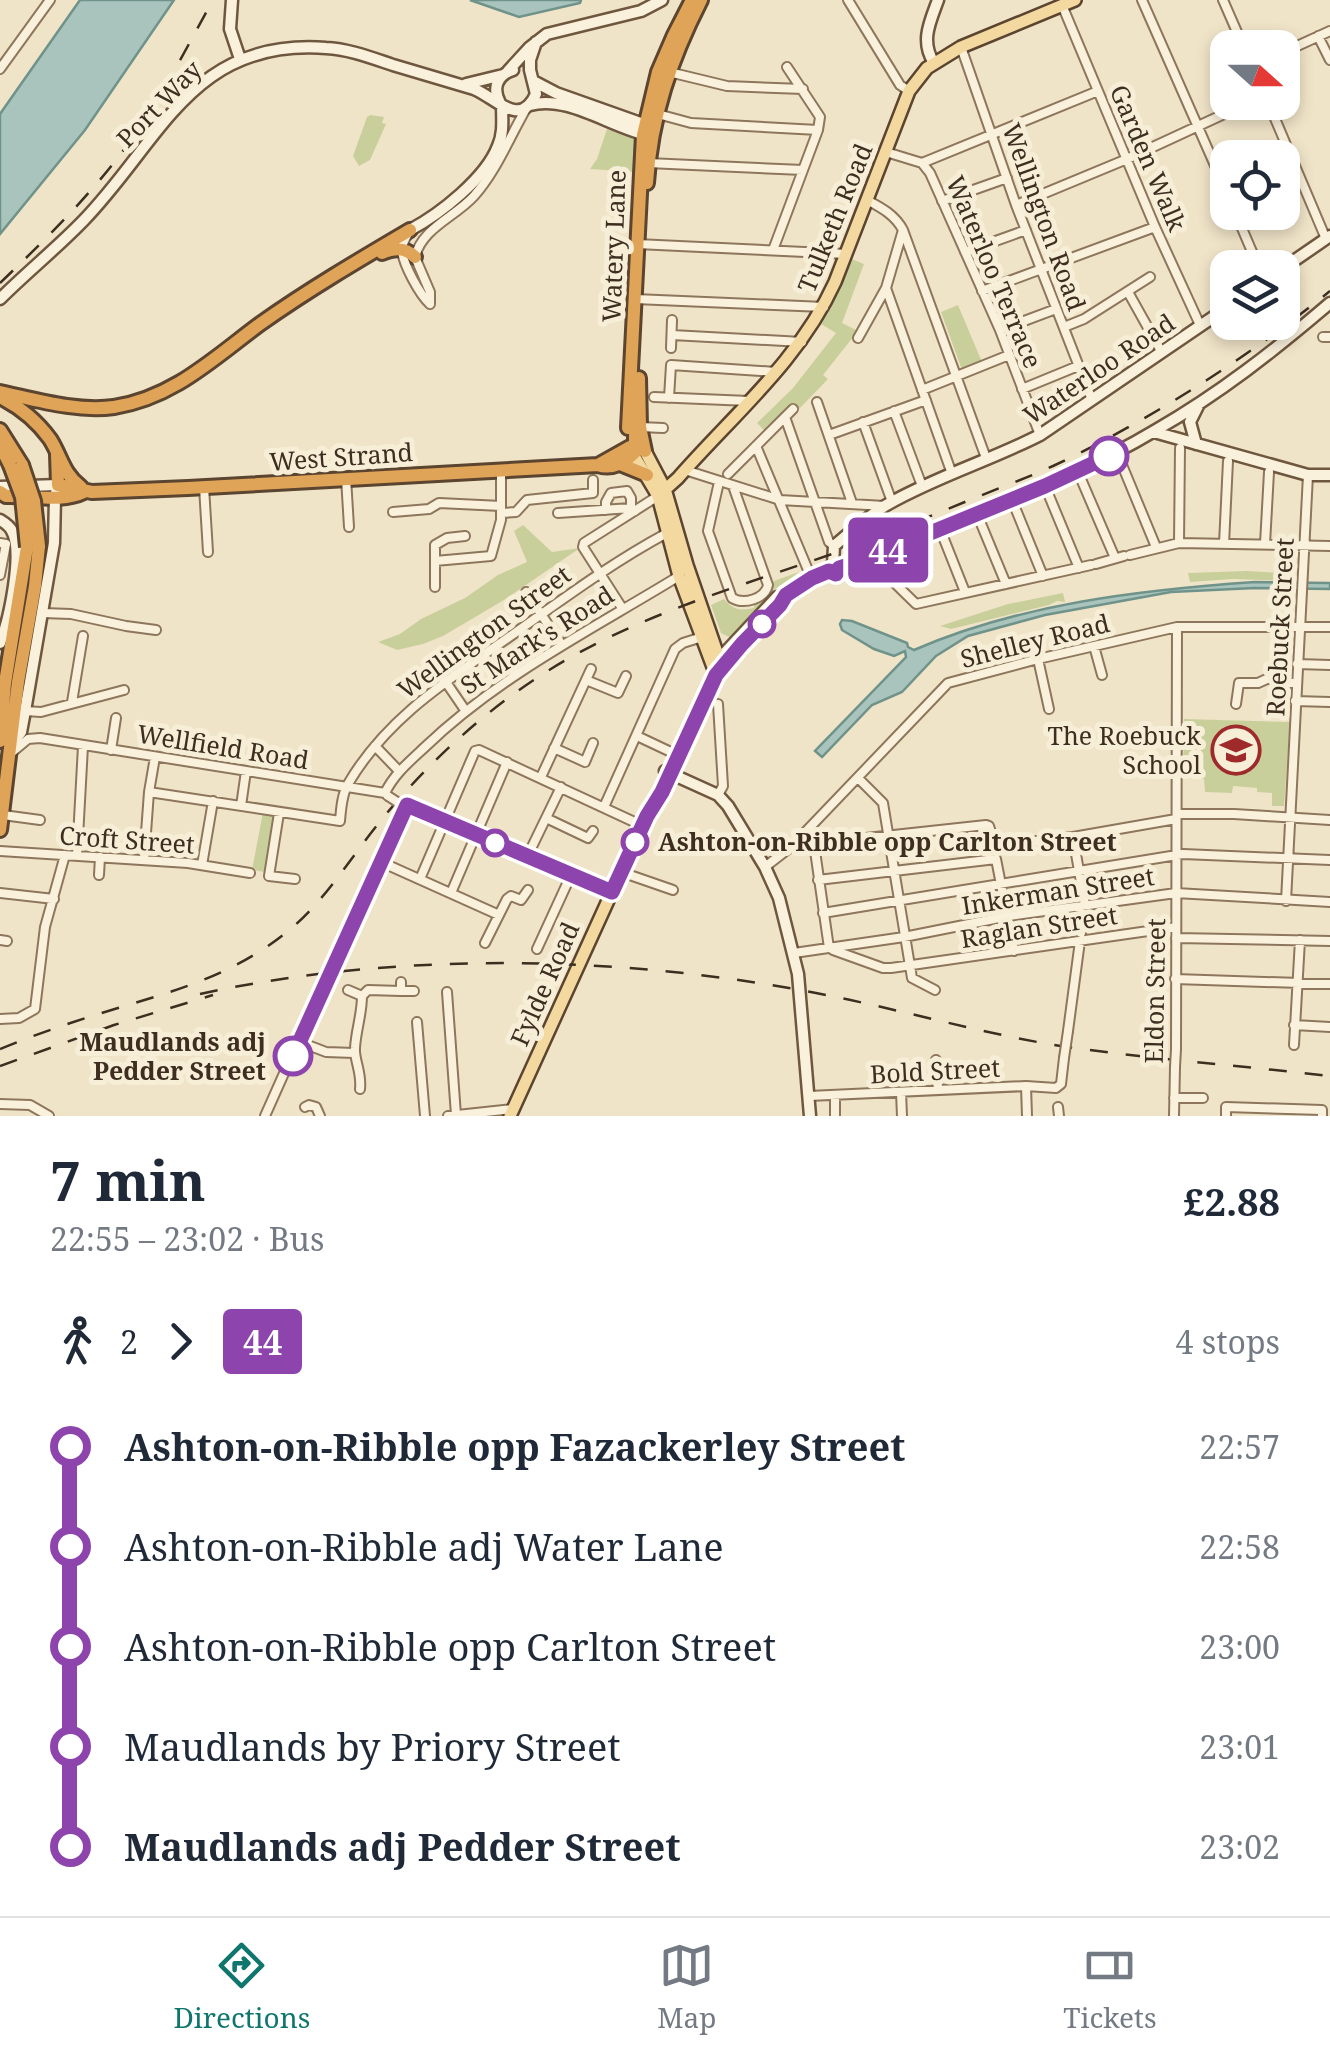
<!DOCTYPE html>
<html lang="en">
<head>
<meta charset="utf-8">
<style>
	:root { --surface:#fff; --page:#f6f6f7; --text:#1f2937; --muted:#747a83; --line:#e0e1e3; --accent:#0f766e }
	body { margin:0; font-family:"Noto Serif",serif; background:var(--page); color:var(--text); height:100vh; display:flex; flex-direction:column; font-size:38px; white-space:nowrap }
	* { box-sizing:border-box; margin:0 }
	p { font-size:32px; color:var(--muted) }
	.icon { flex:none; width:55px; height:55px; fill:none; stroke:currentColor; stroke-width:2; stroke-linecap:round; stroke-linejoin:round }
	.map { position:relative; height:1116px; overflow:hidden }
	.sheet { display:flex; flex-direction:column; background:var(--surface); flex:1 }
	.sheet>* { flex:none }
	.badge { padding:0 20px; border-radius:8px; font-size:35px; line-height:65px }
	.needle { width:65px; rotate:111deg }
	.fabs { position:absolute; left:1210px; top:30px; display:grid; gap:20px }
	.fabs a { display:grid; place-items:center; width:90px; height:90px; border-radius:20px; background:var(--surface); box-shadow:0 5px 15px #0003; font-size:50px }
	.map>.badge { position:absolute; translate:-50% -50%; box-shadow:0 0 0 5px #fff }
	.legs { display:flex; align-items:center; gap:15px; height:110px; padding:0 50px; font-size:32px }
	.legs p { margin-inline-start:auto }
	.overview { display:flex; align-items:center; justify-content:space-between; height:170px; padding:0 50px }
	h1 { font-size:55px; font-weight:700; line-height:75px }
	ul { padding:0 50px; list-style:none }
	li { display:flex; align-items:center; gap:35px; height:100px; font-size:38px }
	li i { display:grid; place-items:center; width:15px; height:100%; margin:0 12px; background:currentColor }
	li i::after { content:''; width:25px; height:25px; margin:-12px; border:8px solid; border-radius:50%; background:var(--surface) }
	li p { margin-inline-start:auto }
	li:first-child i { background:linear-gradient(#0000 50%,currentColor 0) }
	li:last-child i { background:linear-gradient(currentColor 50%,#0000 0) }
	.tabs { display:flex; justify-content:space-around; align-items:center; height:140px; border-top:2px solid var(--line); background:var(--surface); font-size:28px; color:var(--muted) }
	.tabs a { display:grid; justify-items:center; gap:5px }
	.tabs .on { color:var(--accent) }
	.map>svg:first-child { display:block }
	.green { fill:#c9cf9b }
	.water { fill:#a9c4bc; stroke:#6f938a; stroke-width:2.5 }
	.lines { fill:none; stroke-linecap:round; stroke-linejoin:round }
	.street-casing { stroke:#8d765c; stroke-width:12 }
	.secondary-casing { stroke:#6f573f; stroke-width:15 }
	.primary-casing { stroke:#5b4430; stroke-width:16 }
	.highway-casing { stroke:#5b4430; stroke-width:18 }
	.street { stroke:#faf1dc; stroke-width:8 }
	.secondary { stroke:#faf1dc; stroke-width:10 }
	.primary { stroke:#f3d9a0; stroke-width:11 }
	.highway { stroke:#e0a458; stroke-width:12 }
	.rail { stroke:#3d2e20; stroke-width:2.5; stroke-dasharray:18 18; stroke-linecap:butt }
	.street-bridge-casing { stroke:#8d765c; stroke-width:12; stroke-linecap:butt }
	.highway-bridge-casing { stroke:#5b4430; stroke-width:18; stroke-linecap:butt }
	.street-bridge { stroke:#faf1dc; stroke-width:8 }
	.highway-bridge { stroke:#e0a458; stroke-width:12 }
	.line-1-casing { stroke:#fff; stroke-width:22 }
	.line-1 { stroke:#8e44ad; stroke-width:15 }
	.stop-1-dot { fill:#fff; stroke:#8e44ad; stroke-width:5 }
	.labels { text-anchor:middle; stroke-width:10; stroke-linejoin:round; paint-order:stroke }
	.street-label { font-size:25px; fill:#3d2e20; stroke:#f7eed8 }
	.poi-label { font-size:25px; fill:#3d2e20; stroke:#f7eed8; text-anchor:end }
	.stop-label { font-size:25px; font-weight:bold; fill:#3d2e20; stroke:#f7eed8; text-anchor:start }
</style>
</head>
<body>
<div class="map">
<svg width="1330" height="1116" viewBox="0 0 1330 1116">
	<rect width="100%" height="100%" fill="#f0e4c8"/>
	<path class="green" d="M 370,115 L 384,117 L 382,123 L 386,124 L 370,160 L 359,166 L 353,156 L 367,117 Z
		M 607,129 L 634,139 L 636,172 L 590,169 L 597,159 Z
		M 849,258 L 864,264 L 842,323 L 858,331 L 823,375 L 828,379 L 799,409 L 792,404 L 765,431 L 757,423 L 793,388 L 836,333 L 821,324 L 834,299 Z
		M 958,305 L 982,362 L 962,370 L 941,312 Z
		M 523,525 L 552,552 L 580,548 L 504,600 L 443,636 L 423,644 L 397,650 L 378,642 L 400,634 L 421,619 L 465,598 L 498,575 L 527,562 L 514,531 Z
		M 1247,571 L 1296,574 L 1295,581 L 1232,579 L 1190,582 L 1188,573 Z
		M 799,572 L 775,589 L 740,632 L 729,637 L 721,633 L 711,605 L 724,599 C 733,610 741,611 754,608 L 754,603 C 767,598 771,594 774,581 Z
		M 1063,593 L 1065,602 L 1057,601 L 1049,605 L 951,629 L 940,626 L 1008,604 Z
		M 1184,719 L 1290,722 L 1284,806 L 1272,806 L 1272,793 L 1257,792 L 1257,788 L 1233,786 L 1232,793 L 1205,792 L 1204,779 L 1183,778 Z
		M 263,812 L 274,814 L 265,872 L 252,870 Z"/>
	<path class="water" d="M 80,0 L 174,0 L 85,130 L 0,234 L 0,114 Z
		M 470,0 L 581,0 L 580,3 L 519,17 Z
		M 1255,582 L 1330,583 L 1330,589 L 1255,588 L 1171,592 L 1045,615 L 968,636 L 936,656 L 902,692 L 872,705 L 822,757 L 815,751 L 906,657 L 905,651 L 894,656 L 874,649 L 842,630 L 840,624 L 842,620 L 852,621 L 907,643 L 908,647 L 914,650 C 1020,604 1139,590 1255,582 Z"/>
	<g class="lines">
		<g class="street-casing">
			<path id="street" d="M 848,0 L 900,85 L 909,91
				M 1142,0 L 1228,195
				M 1223,0 L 1244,48
				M 1062,5 L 1155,227 L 1200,325
				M 1318,36 L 1330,60
				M 961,47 L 1016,205 L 1092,400
				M 1282,53 L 1330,31
				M 0,69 L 50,0
				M 669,72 L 727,86 L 803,89
				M 1268,102 L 1326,239
				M 654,113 L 691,123 L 818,130
				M 886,152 L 922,163 L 930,173 L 1000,330 L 1040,435
				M 648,163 L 803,170
				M 922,163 L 1098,91
				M 942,201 L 1007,178
				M 1016,205 L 1127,159 L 1250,102
				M 1235,212 L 1259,268
				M 903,230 L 986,458
				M 408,233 C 406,238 402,243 402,249 C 402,263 420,295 430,304
				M 637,244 L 847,254
				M 773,250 L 818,130 L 820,117 L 787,67
				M 965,252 L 1026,230
				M 886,288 L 952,474
				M 982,291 L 1155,227
				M 1128,292 L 1161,351
				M 635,299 L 824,307
				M 430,304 L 430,292 L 415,257 C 422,228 455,217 474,196 C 497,170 510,136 527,107
				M 1064,327 L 1084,319 L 1150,277
				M 1000,330 L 1056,309
				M 672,335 L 802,342
				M 1323,337 L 1330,337
				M 858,338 L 886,288 L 903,230 C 895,215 882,208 867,200
				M 671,348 L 672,320
				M 1022,389 L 1078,366
				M 922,390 L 1009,355
				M 654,397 L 749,401
				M 669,398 L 671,365 L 777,372
				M 817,402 L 852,503
				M 894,411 L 922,486
				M 785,417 L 829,542 L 834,546
				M 863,422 L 892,502
				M 640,427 L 663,428
				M 829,435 L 926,400
				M 756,446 L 808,570
				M 1120,460 L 1156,547
				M 685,470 L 780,500 L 885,506
				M 1078,472 L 1115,558
				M 728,474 L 793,409
				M 346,478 L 349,527
				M 719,482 L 708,531 L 732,598 C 744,605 765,599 768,585 L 733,486
				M 1045,486 L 1079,568
				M 204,487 L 208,552
				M 1012,500 L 1043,576
				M 606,510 L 606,502 L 611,493 L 627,491 L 631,498 L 631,508
				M 393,512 L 429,509 L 439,503 L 501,506
				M 502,513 L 516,512 L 527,500 L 593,493 L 593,480
				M 558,513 L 631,508 L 635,511
				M 977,514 L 1006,584
				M 940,529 L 965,592
				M 1179,543 L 1180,448
				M 1224,544 L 1228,461
				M 1265,544 L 1269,472
				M 1130,555 L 1179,543 L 1330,546
				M 869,558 L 916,604 L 1091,565
				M 435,561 L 491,556 L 501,520 L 501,469
				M 1096,564 L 1124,556
				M 0,575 L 6,544 L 0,543
				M 435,587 L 435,545 L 447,538 L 465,536
				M 526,592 L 562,645
				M 622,608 L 583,547 L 584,543 L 658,496
				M 43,613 L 71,614 L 126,626 L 156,630
				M 1094,646 L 1102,675
				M 495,647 L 515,674
				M 1038,659 L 1049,709
				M 1297,664 L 1330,665
				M 437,669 L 465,710
				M 586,680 L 618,693 L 626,676
				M 1295,701 L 1330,702
				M 72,702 L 83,636
				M 1236,704 L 1239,683 L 1258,683 L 1269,678 L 1282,683 L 1297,683
				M 25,711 L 41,712 L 124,690
				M 637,736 L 673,753
				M 375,746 L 399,771
				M 554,748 L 585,762 L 593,743
				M 111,750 L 116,718
				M 10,754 L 28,739 L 40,738 L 385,793 L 388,796
				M 541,777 L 591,669
				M 858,778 L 883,803 L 912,978 L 935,990
				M 149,792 L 340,821 C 341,809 342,794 348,784 C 387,717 451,678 512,635 C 563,599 613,562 667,533
				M 385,793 C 394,774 410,761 425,747 C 500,675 591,630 679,576
				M 718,795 L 723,786 L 718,704
				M 402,805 L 410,806 L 611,892
				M 241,806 L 246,771
				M 604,807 L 675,649 L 683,643 L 702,637
				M 279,813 L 269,876 L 295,879
				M 1177,814 L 1234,814 L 1330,820
				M 3,815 L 40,820
				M 546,818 L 588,838 L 593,831
				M 1073,837 L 1085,905 L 1081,933
				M 814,844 L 829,948
				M 792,846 L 986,825 L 989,826 L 995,845 L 1000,845 L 1073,837 L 1176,819
				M 0,851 L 188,863 L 250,873
				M 77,856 L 83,746
				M 527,857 L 561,787
				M 144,860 L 149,792 L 155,757
				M 381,862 L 499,915
				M 202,865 L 213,801
				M 765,867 L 792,846 L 948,683 L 1038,659 L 1177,627 L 1330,627
				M 621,872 L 673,890
				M 99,875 L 100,857
				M 420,879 L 475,751 L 479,750 L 643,826
				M 818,880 L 996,859 L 1014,951
				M 0,893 L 54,899
				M 451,893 L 507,762
				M 1286,901 L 1308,475
				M 823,913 L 1183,854 L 1330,860
				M 1176,938 L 1330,941
				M 0,940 L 7,941
				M 485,943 L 507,899 L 511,896 L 521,900 L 528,890
				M 537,949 L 571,875
				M 833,950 L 883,968 L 891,968 L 1176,927
				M 794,953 L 904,937 L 1009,916 L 1176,893 L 1330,902
				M 336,957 L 407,805
				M 1175,979 L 1330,984
				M 401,982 L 401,991 L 414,991
				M 348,990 L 362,996
				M 447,992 L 456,1115
				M 0,1019 L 19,1018 L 35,1009 L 45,927 L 65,855
				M 417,1022 L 425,1116
				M 1294,1025 L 1330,1027
				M 1068,1031 L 1080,941
				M 300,1042 L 326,1052 L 354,1053
				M 1294,1045 L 1300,940
				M 1176,1049 L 1177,627
				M 936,1060 L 938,1090
				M 1026,1086 L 1027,1116
				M 360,1089 C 362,1072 354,1060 355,1048 C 356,1030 362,1014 362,996 L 368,990 L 401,991
				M 901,1092 L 902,1116
				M 809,1096 L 1026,1086 L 1056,1088 L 1061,1084 L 1064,1058
				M 835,1096 L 835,1116
				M 1174,1098 L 1203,1098
				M 0,1104 L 30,1105 L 49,1116
				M 305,1107 L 309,1105 L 316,1107 L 320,1116
				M 1058,1107 L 1059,1116
				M 265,1116 L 326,979
				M 448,1116 L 513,1109
				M 1174,1116 L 1175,1067
				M 1226,1116 L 1226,1107 L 1322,1110 L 1322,1116"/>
		</g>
		<g class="secondary-casing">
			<path id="secondary" d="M 232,0 L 230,29 L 240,59
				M 934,63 C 920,41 930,22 938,0
				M 508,71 L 529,48 L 547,34 L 641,11 L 662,0
				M 535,82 L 556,93 L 649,126
				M 466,84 L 503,75
				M 500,103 C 492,88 497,75 513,70
				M 530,105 C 568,94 613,129 651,136
				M 410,230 C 440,214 486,178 498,146 C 504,133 502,118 502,105
				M 1282,269 L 1330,236
				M 0,299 C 27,272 57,248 84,220 C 162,139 192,38 326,48 C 349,49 372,58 393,65 C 420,73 447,81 474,89 C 496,98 520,129 536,94 L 530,70 L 530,60 L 536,42
				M 1154,432 L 1308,475 L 1330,475
				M 1196,444 L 1190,422 L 1198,406
				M 0,487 L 58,485 L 55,497 L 54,543 L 25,711 L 21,732 L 12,744
				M 0,520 C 5,523 9,525 12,531 C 24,552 9,621 0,643
				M 833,564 L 834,546 C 852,531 870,514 890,503 C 938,476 991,460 1040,435 L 1228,307
				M 829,571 L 835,574 L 839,568 C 883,555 925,535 968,518 C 1032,492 1096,466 1156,430 C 1219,394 1275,350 1330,303
				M 719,659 L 777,597 C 796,593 811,578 829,571 L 830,566
				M 722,667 L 780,605 L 786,595
				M 665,771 L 718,795 L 728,806 L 765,867 L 779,898 L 798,974 L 810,1116"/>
		</g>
		<g class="primary-casing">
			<path id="primary" d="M 633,454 L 658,496 L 679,576 L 716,675
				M 658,496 L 678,478 C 734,414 799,361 835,282 L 909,91 L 927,68 L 961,47 L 1075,0
				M 510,1116 L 621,872 L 647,817 L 662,792 L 708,691 L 722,667 L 687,565 L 665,489 L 645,451"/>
		</g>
		<g class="highway-casing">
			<path id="highway" d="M 647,183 C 651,116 671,59 701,0
				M 382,253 C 394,248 405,247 415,257
				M 639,378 L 640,427 L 645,451
				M 0,392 C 37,400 77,412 114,407 C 173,398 214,358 260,324 C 308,290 359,260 410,230
				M 0,397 C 20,407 37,421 50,439 C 61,456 63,474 81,487
				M 628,428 L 643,135 L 658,72 L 674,35 L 692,0
				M 0,430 L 22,465
				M 0,445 L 10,465
				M 57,454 L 58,485 L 92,492 L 188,488 L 598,465 C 612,470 626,462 635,452 L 635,421 L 639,411
				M 620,464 L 647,475
				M 598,465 L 630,447 L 643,450
				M 0,492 L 6,496 C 31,495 62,503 84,492
				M 0,741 L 5,683 L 27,547
				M 0,830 L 18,682 L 35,586 L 39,546"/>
		</g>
		<use href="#street" class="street"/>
		<use href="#secondary" class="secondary"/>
		<use href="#primary" class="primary"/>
		<use href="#highway" class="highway"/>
		<path class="rail" d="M 0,283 C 47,238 93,193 131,140 C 162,96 187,47 213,0
			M 200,994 C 397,951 618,955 816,993 C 900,1009 982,1034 1067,1047 C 1154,1059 1242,1066 1330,1076
			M 0,1049 C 39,1033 78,1020 118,1008 C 181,989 235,974 288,931 C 324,902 349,860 378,824 C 431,758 499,697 573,656 C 666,604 772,577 871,540 C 908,526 944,510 980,496 C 1004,486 1029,477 1053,466 C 1150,420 1246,359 1330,291
			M 0,1066 L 114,1025 L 213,995"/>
		<g class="street-bridge-casing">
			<path id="street-bridge" d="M 388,796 L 402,805
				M 326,979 L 336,957
				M 1064,1058 L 1068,1031
				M 1175,1067 L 1176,1049"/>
		</g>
		<g class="highway-bridge-casing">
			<path id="highway-bridge" d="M 10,465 L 22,497 L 27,547
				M 22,465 L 34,501 L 39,546"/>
		</g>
		<use href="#street-bridge" class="street-bridge"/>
		<use href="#highway-bridge" class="highway-bridge"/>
	</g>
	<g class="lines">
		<g class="line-1-casing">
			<path id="line-1" d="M 293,1056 L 407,805 L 612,892 L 647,816 L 662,792 L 716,675 L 742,644 L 780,605 L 786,595 L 812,578 L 829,571 L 836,574 L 839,568 L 869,558 L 1045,486 L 1109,456"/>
		</g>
		<use href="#line-1" class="line-1"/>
	</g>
	<defs>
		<g id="school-ring" transform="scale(2.5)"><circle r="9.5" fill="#f7eed8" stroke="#9e2a2b" stroke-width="1.5"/><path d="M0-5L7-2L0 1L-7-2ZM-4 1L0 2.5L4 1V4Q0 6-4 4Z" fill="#9e2a2b"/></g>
	</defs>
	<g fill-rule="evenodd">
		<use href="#school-ring" x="1236" y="750"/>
	</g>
	<g class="stop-1-dot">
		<circle cx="1109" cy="456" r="18"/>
		<circle cx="762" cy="624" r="12"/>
		<circle cx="635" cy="842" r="12"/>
		<circle cx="495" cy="843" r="12"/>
		<circle cx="293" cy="1056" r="18"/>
	</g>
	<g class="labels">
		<g class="street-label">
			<text transform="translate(159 104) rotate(-46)" y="9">Port Way</text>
			<text transform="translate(1148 158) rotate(67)" y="9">Garden Walk</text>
			<text transform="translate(1044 217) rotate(70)" y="9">Wellington Road</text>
			<text transform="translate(835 218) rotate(-68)" y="9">Tulketh Road</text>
			<text transform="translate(614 246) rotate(-88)" y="9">Watery Lane</text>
			<text transform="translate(994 272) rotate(67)" y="9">Waterloo Terrace</text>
			<text transform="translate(1099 369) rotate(-34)" y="9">Waterloo Road</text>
			<text transform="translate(341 457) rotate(-4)" y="9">West Strand</text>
			<text transform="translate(1280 627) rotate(-87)" y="9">Roebuck Street</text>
			<text transform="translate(484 632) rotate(-36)" y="9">Wellington Street</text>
			<text transform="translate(537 640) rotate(-33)" y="9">St Mark's Road</text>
			<text transform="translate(1035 641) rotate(-14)" y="9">Shelley Road</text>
			<text transform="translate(223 747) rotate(9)" y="9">Wellfield Road</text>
			<text transform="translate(127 840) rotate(4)" y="9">Croft Street</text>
			<text transform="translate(1058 891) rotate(-9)" y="9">Inkerman Street</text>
			<text transform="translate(1039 927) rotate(-9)" y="9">Raglan Street</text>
			<text transform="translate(545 984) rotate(-66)" y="9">Fylde Road</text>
			<text transform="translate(1155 991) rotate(-89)" y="9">Eldon Street</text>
			<text transform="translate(935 1071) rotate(-3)" y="9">Bold Street</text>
		</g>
		<g class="poi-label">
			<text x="1201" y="745">The Roebuck<tspan x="1201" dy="29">School</tspan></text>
		</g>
		<g class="stop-label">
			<text x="658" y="851">Ashton-on-Ribble opp Carlton Street</text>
			<text x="266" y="1051" text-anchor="end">Maudlands adj<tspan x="266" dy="29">Pedder Street</tspan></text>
		</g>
	</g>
</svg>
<div class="fabs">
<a><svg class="needle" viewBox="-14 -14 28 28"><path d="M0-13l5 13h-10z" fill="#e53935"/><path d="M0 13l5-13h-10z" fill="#747a83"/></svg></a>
<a><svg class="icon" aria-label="locate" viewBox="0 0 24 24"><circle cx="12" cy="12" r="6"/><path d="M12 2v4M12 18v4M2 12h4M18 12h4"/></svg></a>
<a><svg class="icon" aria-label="layers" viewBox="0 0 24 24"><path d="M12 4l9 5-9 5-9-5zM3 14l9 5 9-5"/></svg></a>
</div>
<b class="badge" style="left:888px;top:550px;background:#8e44ad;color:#fff">44</b>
</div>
<section class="sheet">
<div class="overview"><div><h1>7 min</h1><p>22:55 – 23:02 · Bus</p></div><b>£2.88</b></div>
<div class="legs"><svg class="icon" aria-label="walk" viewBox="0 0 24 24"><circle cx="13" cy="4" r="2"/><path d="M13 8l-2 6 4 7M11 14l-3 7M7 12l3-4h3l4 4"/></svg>2<svg class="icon" aria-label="forward" viewBox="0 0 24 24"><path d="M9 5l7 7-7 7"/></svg><b class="badge" style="background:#8e44ad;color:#fff">44</b><p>4 stops</p></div>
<ul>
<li><i style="color:#8e44ad"></i><b>Ashton-on-Ribble opp Fazackerley Street</b><p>22:57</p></li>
<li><i style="color:#8e44ad"></i><span>Ashton-on-Ribble adj Water Lane</span><p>22:58</p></li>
<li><i style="color:#8e44ad"></i><span>Ashton-on-Ribble opp Carlton Street</span><p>23:00</p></li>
<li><i style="color:#8e44ad"></i><span>Maudlands by Priory Street</span><p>23:01</p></li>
<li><i style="color:#8e44ad"></i><b>Maudlands adj Pedder Street</b><p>23:02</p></li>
</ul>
</section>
<nav class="tabs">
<a class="on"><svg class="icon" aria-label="directions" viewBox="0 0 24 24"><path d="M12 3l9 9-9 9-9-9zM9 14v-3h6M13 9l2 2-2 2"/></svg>Directions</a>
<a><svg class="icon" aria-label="map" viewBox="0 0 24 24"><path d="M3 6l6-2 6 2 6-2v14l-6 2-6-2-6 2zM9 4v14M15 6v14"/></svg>Map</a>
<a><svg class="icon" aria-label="tickets" viewBox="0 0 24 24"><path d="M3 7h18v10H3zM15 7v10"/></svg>Tickets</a>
</nav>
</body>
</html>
